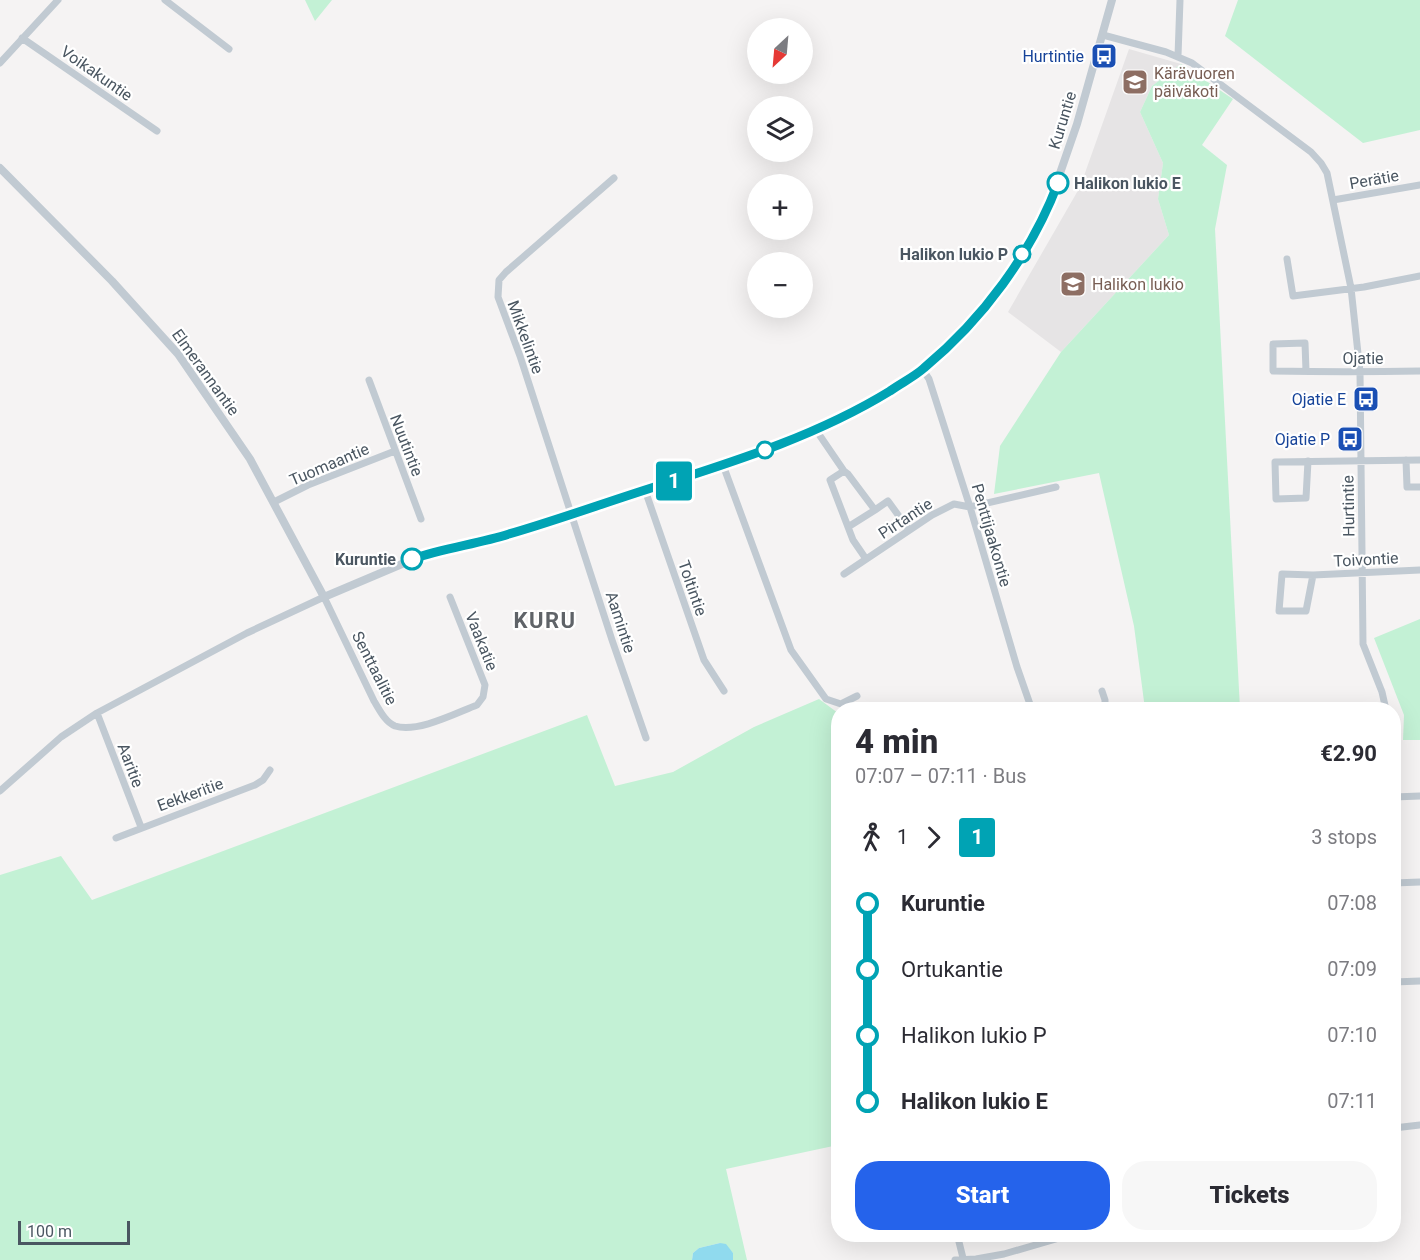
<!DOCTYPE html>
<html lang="en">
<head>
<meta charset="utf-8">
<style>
	:root { --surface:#fff; --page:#f7f7f7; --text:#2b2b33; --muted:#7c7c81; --accent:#2563eb }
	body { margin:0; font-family:Roboto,sans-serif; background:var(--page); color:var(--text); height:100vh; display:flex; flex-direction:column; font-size:22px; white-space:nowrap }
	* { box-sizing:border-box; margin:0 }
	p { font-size:20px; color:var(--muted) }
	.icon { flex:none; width:33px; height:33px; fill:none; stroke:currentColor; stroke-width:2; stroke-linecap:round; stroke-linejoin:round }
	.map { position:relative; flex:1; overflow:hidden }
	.details { position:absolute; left:831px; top:702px; width:570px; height:540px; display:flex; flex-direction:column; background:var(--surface); border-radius:24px; box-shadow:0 6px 24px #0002 }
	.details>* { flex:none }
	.badge { padding:0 12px; border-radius:4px; font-size:21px; line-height:39px }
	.needle { width:39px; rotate:206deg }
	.controls { position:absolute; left:747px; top:18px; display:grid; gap:12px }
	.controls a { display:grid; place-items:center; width:66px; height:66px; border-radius:50%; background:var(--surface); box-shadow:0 6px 24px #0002; font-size:30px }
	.scale { position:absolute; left:18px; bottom:15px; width:112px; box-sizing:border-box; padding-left:6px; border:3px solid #4a5661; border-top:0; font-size:16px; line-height:21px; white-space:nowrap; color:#4a5661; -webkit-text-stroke:4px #fff; paint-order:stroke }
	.map>.badge { position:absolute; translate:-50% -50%; box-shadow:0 0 0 3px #fff }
	.legs { display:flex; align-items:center; gap:9px; height:66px; padding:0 24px; font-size:20px }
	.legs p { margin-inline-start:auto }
	.headline { display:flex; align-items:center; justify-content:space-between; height:102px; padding:0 24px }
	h1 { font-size:33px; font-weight:800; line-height:45px }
	.cta { display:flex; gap:12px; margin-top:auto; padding:12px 24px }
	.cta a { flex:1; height:69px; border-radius:24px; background:var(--accent); color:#fff; font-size:24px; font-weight:800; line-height:69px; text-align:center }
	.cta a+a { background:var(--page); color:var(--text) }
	ul { padding:0 24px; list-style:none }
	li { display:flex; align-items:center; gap:21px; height:66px; font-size:22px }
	li i { display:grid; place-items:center; width:9px; height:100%; margin:0 8px; background:currentColor }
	li i::after { content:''; width:15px; height:15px; margin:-8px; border:4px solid; border-radius:50%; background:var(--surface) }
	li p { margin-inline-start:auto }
	li:first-child i { background:linear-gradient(#0000 50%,currentColor 0) }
	li:last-child i { background:linear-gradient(currentColor 50%,#0000 0) }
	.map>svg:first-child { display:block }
	.education { fill:#e6e4e5 }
	.green { fill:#c3f1d5 }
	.water { fill:#90daee }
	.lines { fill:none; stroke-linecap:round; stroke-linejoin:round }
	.minor { stroke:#c1cad2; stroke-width:7 }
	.tertiary { stroke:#c1cad2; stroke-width:8 }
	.line-1-casing { stroke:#fff; stroke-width:14 }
	.line-1 { stroke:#00a3b4; stroke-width:9 }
	.stop-1-dot { fill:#fff; stroke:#00a3b4; stroke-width:3 }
	.labels { text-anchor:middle; stroke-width:4.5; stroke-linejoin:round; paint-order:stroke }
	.transit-label { font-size:16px; fill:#164399; stroke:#fff; text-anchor:end }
	.street-label { font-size:16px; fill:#4a5661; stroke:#fff }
	.education-label { font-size:16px; fill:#785e54; stroke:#fff; text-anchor:start }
	.stop-label { font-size:16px; font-weight:bold; fill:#4a5661; stroke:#fff; text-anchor:end }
	.district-label { font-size:22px; font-weight:bold; letter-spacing:1.5px; fill:#5f6368; stroke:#fff }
</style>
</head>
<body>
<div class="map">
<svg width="1420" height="1260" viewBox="0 0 1420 1260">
	<rect width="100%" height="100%" fill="#f5f3f3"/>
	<path class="education" d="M 1129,49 L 1181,64 L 1152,86 L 1140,112 L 1163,163 L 1158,199 L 1169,235 L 1061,352 L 1008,312 L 1080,187 Z"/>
	<path class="green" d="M 305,0 L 332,0 L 315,21 Z
		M 1238,0 L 1420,0 L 1420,130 L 1363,143 L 1225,36 Z
		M 1181,64 L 1233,99 L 1202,145 L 1227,165 L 1215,229 L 1240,709 L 1145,709 L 1134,626 L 1099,473 L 994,494 L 1000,446 L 1061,352 L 1169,235 L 1158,199 L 1163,163 L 1140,112 L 1152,86 Z
		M 1420,619 L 1420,740 L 1403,740 L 1404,715 L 1374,638 Z
		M 819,699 L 838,713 L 838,1145 L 726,1169 L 747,1260 L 733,1260 L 733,1253 L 720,1243 L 699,1248 L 693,1253 L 692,1260 L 0,1260 L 0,875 L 61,856 L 92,900 L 587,715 L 615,786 L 673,772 L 754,727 Z"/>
	<path class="water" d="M 720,1243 L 726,1244 L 733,1253 L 733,1260 L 692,1260 L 693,1253 L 699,1248 Z"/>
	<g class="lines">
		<path class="minor" d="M 165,0 L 229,49
			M 1103,35 L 1166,52 L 1192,63 L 1311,152 L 1321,163 L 1327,173 L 1351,288 L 1360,372 L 1363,644 L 1382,692 L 1386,710
			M 22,38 L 157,131
			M 1178,56 L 1180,0
			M 0,63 L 58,0
			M 614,178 L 506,272 L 499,280 L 498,297 L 520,356 L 612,640 L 646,738
			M 1333,200 L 1420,185
			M 1287,259 L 1293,296 L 1364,287 L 1420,276
			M 923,370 L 929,379 L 970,507 L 1017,667 L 1032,710
			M 1306,371 L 1305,343 L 1273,344 L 1273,371 C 1322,372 1371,372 1420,371
			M 369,380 L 421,519
			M 816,430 L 844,471 L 848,474 L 875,510 L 888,501 L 909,530
			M 1406,460 L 1407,487 L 1420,487
			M 1308,461 L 1306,498 L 1276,499 L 1275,462 L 1420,460
			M 723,465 L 791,650 L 826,699 L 841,704 L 857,696
			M 844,471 L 830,480 L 853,540 L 866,559
			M 645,490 L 704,660 L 724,691
			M 274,502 L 308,485 L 395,451
			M 848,527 L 875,510
			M 844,574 L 932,515 L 954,504 L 970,507 L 1056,487
			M 1313,575 L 1306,611 L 1279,611 L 1282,574 L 1313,575 L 1420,570
			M 1102,691 L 1105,700 L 1105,710
			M 97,713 L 141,827
			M 0,791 L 61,737 L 97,713 L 247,633 L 324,597 L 374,701 C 379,709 385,722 395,726 C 418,733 456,713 477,705 L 483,697 L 485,685 L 450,597
			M 1394,797 L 1420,796
			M 116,838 L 255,785 L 263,780 L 270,770
			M 1394,883 L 1420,882
			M 1394,982 L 1420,981
			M 1394,1128 L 1420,1125
			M 957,1234 L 963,1258
			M 955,1260 L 976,1259 L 1004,1254 L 1073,1234"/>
		<path class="tertiary" d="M 0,168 L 112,281 L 178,354 L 250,459 L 324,597 L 428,553 L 536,526 L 723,465 L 803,436 L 865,406 L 923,370 L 960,335 L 986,306 L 1008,276 L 1048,208 L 1077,124 L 1112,0"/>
	</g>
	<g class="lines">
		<g class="line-1-casing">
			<path id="line-1" d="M 412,559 C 444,548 477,544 509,534 C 561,519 612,500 664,484 C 742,459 820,434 890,391 C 901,383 914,377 924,368 C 983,319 1031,254 1058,183"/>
		</g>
		<use href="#line-1" class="line-1"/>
	</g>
	<defs>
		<g id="bus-square" transform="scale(1.35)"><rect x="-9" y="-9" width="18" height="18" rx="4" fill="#1a4fb4" stroke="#fff"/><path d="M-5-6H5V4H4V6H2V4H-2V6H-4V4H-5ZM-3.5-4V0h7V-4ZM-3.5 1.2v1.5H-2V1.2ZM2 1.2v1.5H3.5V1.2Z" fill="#fff"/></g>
		<g id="school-square" transform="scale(1.35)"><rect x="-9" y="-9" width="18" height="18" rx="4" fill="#8d6e63" stroke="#fff"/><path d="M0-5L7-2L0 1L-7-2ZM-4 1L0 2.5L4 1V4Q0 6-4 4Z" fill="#fff"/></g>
	</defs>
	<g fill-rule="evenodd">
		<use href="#bus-square" x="1104" y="56"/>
		<use href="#school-square" x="1135" y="82"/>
		<use href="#school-square" x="1073" y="284"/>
		<use href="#bus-square" x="1366" y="399"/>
		<use href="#bus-square" x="1350" y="439"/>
	</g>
	<g class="stop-1-dot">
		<circle cx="1058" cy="183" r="10"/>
		<circle cx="1022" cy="254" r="8"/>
		<circle cx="765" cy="450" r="8"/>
		<circle cx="412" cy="559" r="10"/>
	</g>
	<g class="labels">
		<g class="transit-label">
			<text x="1084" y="62">Hurtintie</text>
			<text x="1346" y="405">Ojatie E</text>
			<text x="1330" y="445">Ojatie P</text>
		</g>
		<g class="street-label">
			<text transform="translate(97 73) rotate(35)" y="6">Voikakuntie</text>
			<text transform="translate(1062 120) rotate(-73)" y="6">Kuruntie</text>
			<text transform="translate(1374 179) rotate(-10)" y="6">Perätie</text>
			<text transform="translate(526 337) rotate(70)" y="6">Mikkelintie</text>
			<text x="1363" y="364">Ojatie</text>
			<text transform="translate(206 372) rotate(54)" y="6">Elmerannantie</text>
			<text transform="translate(407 445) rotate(69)" y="6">Nuutintie</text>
			<text transform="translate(329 464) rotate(-23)" y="6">Tuomaantie</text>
			<text transform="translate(1348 506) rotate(-91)" y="6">Hurtintie</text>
			<text transform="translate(905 518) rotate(-33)" y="6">Pirtantie</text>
			<text transform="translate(992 535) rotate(74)" y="6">Penttijaakontie</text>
			<text transform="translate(1366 559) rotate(-3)" y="6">Toivontie</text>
			<text transform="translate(693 588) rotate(71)" y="6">Toltintie</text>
			<text transform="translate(621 622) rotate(72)" y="6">Aamintie</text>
			<text transform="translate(482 641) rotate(68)" y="6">Vaakatie</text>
			<text transform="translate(375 668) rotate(63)" y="6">Senttaalitie</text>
			<text transform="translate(131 765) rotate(69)" y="6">Aaritie</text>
			<text transform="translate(190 794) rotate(-20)" y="6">Eekkeritie</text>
		</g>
		<g class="education-label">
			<text x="1154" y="79">Kärävuoren<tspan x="1154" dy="18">päiväkoti</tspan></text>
			<text x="1092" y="290">Halikon lukio</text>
		</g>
		<g class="stop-label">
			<text x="1074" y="189" text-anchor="start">Halikon lukio E</text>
			<text x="1008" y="260">Halikon lukio P</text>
			<text x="396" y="565">Kuruntie</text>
		</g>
		<g class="district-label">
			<text x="545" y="628">KURU</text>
		</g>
	</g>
</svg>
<div class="controls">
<a><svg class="needle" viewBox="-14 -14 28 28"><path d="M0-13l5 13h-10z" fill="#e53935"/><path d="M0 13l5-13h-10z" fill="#7c7c81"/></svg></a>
<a><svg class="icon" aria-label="layers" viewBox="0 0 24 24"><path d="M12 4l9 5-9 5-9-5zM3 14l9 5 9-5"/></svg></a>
<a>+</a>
<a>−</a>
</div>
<div class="scale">100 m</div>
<b class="badge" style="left:674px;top:481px;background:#00a3b4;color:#fff">1</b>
<section class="details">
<div class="headline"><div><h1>4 min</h1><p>07:07 – 07:11 · Bus</p></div><b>€2.90</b></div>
<div class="legs"><svg class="icon" aria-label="walk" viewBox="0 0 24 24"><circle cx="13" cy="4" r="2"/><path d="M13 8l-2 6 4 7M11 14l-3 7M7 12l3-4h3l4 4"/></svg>1<svg class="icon" aria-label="forward" viewBox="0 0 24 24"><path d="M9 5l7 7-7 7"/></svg><b class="badge" style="background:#00a3b4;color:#fff">1</b><p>3 stops</p></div>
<ul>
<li><i style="color:#00a3b4"></i><b>Kuruntie</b><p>07:08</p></li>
<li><i style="color:#00a3b4"></i><span>Ortukantie</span><p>07:09</p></li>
<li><i style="color:#00a3b4"></i><span>Halikon lukio P</span><p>07:10</p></li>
<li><i style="color:#00a3b4"></i><b>Halikon lukio E</b><p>07:11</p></li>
</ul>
<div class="cta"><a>Start</a><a>Tickets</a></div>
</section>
</div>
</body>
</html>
